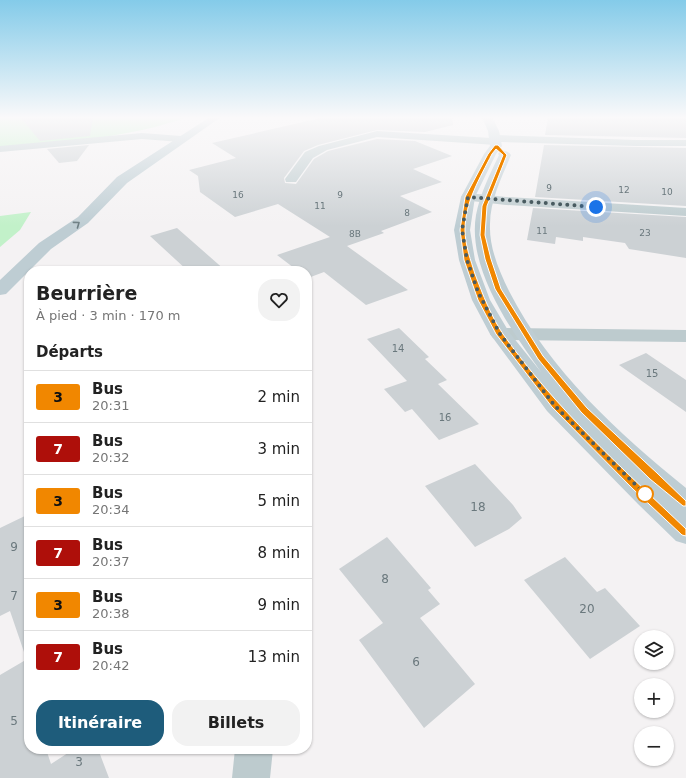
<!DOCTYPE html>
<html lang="fr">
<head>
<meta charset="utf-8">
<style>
	:root { --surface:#fff; --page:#f2f2f2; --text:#222; --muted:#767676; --line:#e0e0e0; --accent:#1e5c7b }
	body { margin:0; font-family:"DejaVu Sans",sans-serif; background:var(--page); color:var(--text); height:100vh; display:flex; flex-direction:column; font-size:15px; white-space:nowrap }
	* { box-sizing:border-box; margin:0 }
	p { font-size:13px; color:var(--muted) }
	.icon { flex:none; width:22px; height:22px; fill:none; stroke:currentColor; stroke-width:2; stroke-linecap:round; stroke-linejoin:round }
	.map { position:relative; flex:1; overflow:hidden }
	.panel { position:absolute; left:24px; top:266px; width:288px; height:488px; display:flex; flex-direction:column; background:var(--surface); border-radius:16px; box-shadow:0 1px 3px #0004 }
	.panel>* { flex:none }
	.badge { padding:0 8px; border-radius:3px; font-size:14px; line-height:26px }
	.fabs { position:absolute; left:634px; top:630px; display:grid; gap:8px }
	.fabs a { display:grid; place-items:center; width:40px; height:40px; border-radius:50%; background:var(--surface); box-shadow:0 1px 3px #0004; font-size:20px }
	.you { position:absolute; width:20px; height:20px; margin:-10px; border:3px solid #fff; border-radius:50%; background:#1a73e8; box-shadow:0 0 0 6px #1a73e833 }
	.map>.badge { position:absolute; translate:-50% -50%; box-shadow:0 0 0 2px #fff }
	h2 { padding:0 12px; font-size:15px; line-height:36px }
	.round { display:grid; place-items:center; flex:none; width:42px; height:42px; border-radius:16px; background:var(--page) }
	.overview { display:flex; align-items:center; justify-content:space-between; height:68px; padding:0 12px }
	h1 { font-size:19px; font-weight:700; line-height:30px }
	.cta { display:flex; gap:8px; margin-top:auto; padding:8px 12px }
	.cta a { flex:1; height:46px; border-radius:16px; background:var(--accent); color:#fff; font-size:16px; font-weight:700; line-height:46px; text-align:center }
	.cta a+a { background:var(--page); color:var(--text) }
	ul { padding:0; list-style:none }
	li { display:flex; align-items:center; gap:12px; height:52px; padding:0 12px; border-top:1px solid var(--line) }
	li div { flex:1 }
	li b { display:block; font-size:15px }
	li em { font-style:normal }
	li .badge { min-width:44px; font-weight:700; text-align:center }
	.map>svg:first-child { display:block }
	.green { fill:#c2f1c9 }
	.building { fill:#ccd1d4 }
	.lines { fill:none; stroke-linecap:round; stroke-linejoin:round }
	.street { fill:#bdcbce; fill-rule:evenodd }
	.secondary { fill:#becdd3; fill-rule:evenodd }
	.oneway { stroke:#6c7d82 }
	.line { fill:#f18700; stroke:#fff }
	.walk { stroke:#495b60; stroke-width:4; stroke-dasharray:0 7.2 }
	.stop-dot { fill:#fff; stroke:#f18700; stroke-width:2 }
	.labels { text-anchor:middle; stroke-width:3.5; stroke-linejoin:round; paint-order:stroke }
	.far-number-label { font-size:9px; fill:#6a787d }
	.number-label { font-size:10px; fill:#6a787d }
	.near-number-label { font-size:12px; fill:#6a787d }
</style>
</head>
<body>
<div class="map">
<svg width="686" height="778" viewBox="0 0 686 778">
	<rect width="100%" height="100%" fill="#f4f2f3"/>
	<path class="green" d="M 0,117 L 188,117 C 128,138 63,142 0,150 Z
		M 31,212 L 20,230 L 0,247 L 0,216 Z"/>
	<path class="building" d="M 20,117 L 93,117 L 90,136 L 40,141 Z
		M 325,117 L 452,117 L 453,125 L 425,132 L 377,130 L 318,145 L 304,151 L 284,178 L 285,183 L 296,184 L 314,159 L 328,151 L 377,139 L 415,141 L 452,156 L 413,169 L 442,182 L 400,196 L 432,212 L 381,231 L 384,233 L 347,246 L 408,290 L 366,305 L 324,272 L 308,278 L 307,271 L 298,271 L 277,255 L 330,237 L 278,204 L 235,217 L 200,192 L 198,176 L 189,170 L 236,158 L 212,143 Z
		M 548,117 L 686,117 L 686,138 L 545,135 Z
		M 89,145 L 77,161 L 59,163 L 47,149 Z
		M 544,145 L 686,148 L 686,206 L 535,197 Z
		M 533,208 L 686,217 L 686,258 L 629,249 L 625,243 L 583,237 L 583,241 L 556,237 L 555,244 L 527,240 Z
		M 177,228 L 226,271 L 188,271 L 150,236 Z
		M 399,328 L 429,357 L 425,359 L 447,380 L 438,384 L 479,424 L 439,440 L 412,409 L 405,412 L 384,389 L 407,381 L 367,339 Z
		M 646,353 L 686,380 L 686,412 L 619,365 Z
		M 475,464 L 513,505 L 522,518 L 509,529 L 475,547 L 425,486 Z
		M 29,514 L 29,652 L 24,652 L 10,611 L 0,616 L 0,528 Z
		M 387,537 L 431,588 L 428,590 L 440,604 L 420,618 L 475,684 L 424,728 L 359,640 L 383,623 L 339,569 Z
		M 565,557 L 597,592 L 605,588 L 640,626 L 590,659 L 524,580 Z
		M 29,658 L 29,749 L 46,749 L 51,764 L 74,749 L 98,749 L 109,778 L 0,778 L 0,675 Z"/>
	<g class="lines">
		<path class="street" d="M 377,131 L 491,138 L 492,136 L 496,135 L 636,140 L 686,140 L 686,146 L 636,146 L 501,142 L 500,144 L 496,145 L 377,137 L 327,150 L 313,158 L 296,182 L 286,182 L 285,179 L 305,152 L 319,146 Z
			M 142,133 L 181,136 L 187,139 L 181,142 L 142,139 L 0,152 L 0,146 Z
			M 468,193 L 506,197 L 686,208 L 686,216 L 506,205 L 463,200 L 461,197 L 463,194 Z
			M 500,328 L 686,330 L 686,342 L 500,340 L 493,338 L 490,334 L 493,330 Z
			M 235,749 L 273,749 L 270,778 L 232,778 Z"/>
		<path class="secondary" d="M 210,117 L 221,117 L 127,183 L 88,223 L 51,249 L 6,294 L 0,295 L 0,280 L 39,243 L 78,217 L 117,177 Z
			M 482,117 L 492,117 L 499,131 L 502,146 L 496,154 L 475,197 L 470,230 L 475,260 L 490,300 L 509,332 L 541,372 C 511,330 467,269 476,215 C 480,194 490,174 499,155 L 498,154 L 500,151 C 505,150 508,151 511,155 C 502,177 490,200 490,224 C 489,247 499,271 509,291 C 550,371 618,433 686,488 L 686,544 L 676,541 L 638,504 L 547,411 L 490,334 L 472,300 L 459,260 L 454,230 L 461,197 L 484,154 L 490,146 L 488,131 Z"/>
	</g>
	<defs><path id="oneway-chevron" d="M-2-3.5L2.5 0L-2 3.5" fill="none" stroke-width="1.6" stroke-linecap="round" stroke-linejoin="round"/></defs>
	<use class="oneway" href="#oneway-chevron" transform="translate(77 224) rotate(-36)"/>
	<linearGradient id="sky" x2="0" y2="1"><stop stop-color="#84cbe9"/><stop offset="0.52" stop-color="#faf9fa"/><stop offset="1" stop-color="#faf9fa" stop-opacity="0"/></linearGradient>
	<rect width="686" height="226" fill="url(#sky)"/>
	<path class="line" d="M 495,145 L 498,145 L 507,155 L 487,206 L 485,235 L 491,259 L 501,289 L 543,356 L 587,408 L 657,473 L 686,501 L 686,506 L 683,506 L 650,479 L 581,412 L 538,359 L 495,289 L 485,259 L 480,235 L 482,206 L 503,155 L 496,149 L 492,154 C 480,178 465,202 465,230 C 465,245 471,261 475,274 C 483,295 491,316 503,334 C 555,408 623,469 686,529 L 686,536 L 682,535 L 633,489 L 552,407 L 496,334 L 478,300 L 464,260 L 460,230 L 465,197 L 488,154 Z"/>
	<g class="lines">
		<path class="walk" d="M 596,207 L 468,197 L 462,230 L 467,260 L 478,292 L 500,334 L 555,406 L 647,496 L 645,494"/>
	</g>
	<circle class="stop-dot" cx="645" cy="494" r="8"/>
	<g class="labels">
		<g class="far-number-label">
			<text x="549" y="191">9</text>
			<text x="624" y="193">12</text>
			<text x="667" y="195">10</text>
			<text x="238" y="198">16</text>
			<text x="340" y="198">9</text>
			<text x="320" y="209">11</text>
			<text x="407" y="216">8</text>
			<text x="542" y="234">11</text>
			<text x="645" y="236">23</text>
			<text x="355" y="237">8B</text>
		</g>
		<g class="number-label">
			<text x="398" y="352">14</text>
			<text x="652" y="377">15</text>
			<text x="445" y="421">16</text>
		</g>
		<g class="near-number-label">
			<text x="478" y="511">18</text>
			<text x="14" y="551">9</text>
			<text x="385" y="583">8</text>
			<text x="14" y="600">7</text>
			<text x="587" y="613">20</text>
			<text x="416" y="666">6</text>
			<text x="14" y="725">5</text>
			<text x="79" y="766">3</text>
		</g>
	</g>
</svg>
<div class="fabs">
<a><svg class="icon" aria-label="layers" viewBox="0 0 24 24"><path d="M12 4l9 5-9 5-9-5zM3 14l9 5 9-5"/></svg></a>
<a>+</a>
<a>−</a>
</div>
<div class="you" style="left:596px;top:207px"></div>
<section class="panel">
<div class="overview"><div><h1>Beurrière</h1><p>À pied · 3 min · 170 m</p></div><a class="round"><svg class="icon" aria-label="heart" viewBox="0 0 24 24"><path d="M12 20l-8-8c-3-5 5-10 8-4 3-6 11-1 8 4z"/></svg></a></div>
<h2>Départs</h2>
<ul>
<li><span class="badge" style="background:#f18700;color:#111">3</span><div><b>Bus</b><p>20:31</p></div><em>2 min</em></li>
<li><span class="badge" style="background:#ae0f0a;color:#fff">7</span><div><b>Bus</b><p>20:32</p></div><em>3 min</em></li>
<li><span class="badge" style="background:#f18700;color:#111">3</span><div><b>Bus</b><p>20:34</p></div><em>5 min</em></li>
<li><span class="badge" style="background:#ae0f0a;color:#fff">7</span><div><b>Bus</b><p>20:37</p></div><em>8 min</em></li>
<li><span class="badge" style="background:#f18700;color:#111">3</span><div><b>Bus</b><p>20:38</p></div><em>9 min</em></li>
<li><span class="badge" style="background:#ae0f0a;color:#fff">7</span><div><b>Bus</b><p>20:42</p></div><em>13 min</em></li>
</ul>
<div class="cta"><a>Itinéraire</a><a>Billets</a></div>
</section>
</div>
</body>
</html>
